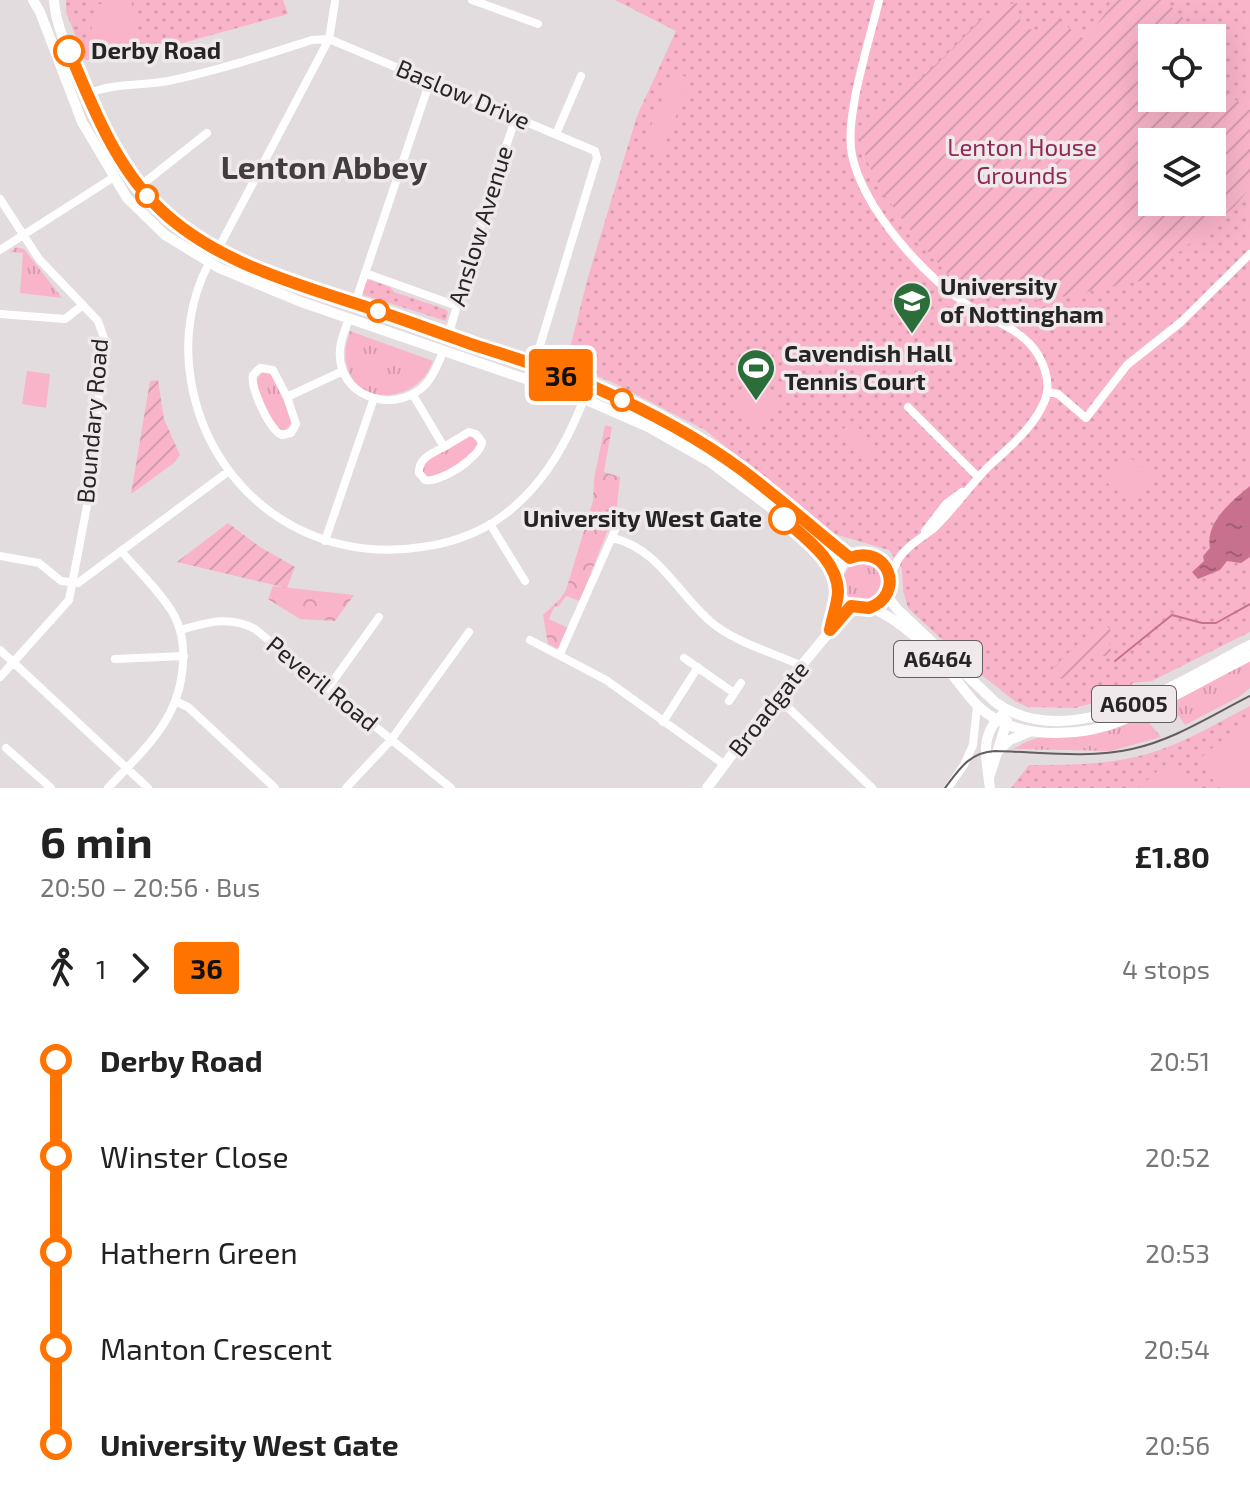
<!DOCTYPE html>
<html lang="en">
<head>
<meta charset="utf-8">
<style>
	:root { --surface:#fff; --page:#f6f6f6; --text:#222; --muted:#767676 }
	body { margin:0; font-family:"Exo 2",sans-serif; background:var(--page); color:var(--text); height:100vh; display:flex; flex-direction:column; font-size:30px; white-space:nowrap }
	* { box-sizing:border-box; margin:0 }
	p { font-size:26px; color:var(--muted) }
	.icon { flex:none; width:44px; height:44px; fill:none; stroke:currentColor; stroke-width:2; stroke-linecap:round; stroke-linejoin:round }
	.map { position:relative; height:788px; overflow:hidden }
	.panel { display:flex; flex-direction:column; background:var(--surface); flex:1 }
	.panel>* { flex:none }
	.badge { padding:0 16px; border-radius:6px; font-size:28px; line-height:52px }
	.fabs { position:absolute; left:1138px; top:24px; display:grid; gap:16px }
	.fabs a { display:grid; place-items:center; width:88px; height:88px; border-radius:0px; background:var(--surface); box-shadow:0 8px 32px #0002; font-size:40px }
	.map>.badge { position:absolute; translate:-50% -50%; box-shadow:0 0 0 4px #fff }
	.legs { display:flex; align-items:center; gap:12px; height:88px; padding:0 40px; font-size:26px }
	.legs p { margin-inline-start:auto }
	.headline { display:flex; align-items:center; justify-content:space-between; height:136px; padding:0 40px }
	h1 { font-size:44px; font-weight:700; line-height:60px }
	ul { padding:0 40px; list-style:none }
	li { display:flex; align-items:center; gap:28px; height:96px; font-size:30px }
	li i { display:grid; place-items:center; width:12px; height:100%; margin:0 10px; background:currentColor }
	li i::after { content:''; width:20px; height:20px; margin:-10px; border:6px solid; border-radius:50%; background:var(--surface) }
	li p { margin-inline-start:auto }
	li:first-child i { background:linear-gradient(#0000 50%,currentColor 0) }
	li:last-child i { background:linear-gradient(currentColor 50%,#0000 0) }
	.map>svg:first-child { display:block }
	.grass { fill:url(#grass-tufts) }
	.forest { fill:url(#forest-crowns) }
	.park { fill:url(#park-dots); fill-rule:evenodd }
	.garden { fill:url(#garden-furrows); fill-rule:evenodd }
	.pitch { fill:#f9b4ca }
	.water { fill:url(#water-ripples) }
	.lines { fill:none; stroke-linecap:round; stroke-linejoin:round }
	.stream { stroke:#c7718f; stroke-width:2 }
	.minor { stroke:#fff; stroke-width:8 }
	.major { stroke:#fff; stroke-width:10 }
	.tram { stroke:#625e5f; stroke-width:2 }
	.line-1-casing { stroke:#fff; stroke-width:18 }
	.line-1 { stroke:#ff7300; stroke-width:12 }
	.stop-1-dot { fill:#fff; stroke:#ff7300; stroke-width:4 }
	.labels { text-anchor:middle; stroke-width:7; stroke-linejoin:round; paint-order:stroke }
	.shield { fill:#f0e9eb; stroke:#635f60; stroke-width:2 }
	.shield-label { font-size:22px; font-weight:bold; fill:#262425 }
	.stop-label { font-size:24px; font-weight:bold; fill:#262425; stroke:#f0e9eb; text-anchor:start }
	.street-label { font-size:24px; fill:#262425; stroke:#f0e9eb }
	.park-label { font-size:24px; fill:#912956; stroke:#f0e9eb }
	.poi-label { font-size:24px; font-weight:bold; fill:#262425; stroke:#f0e9eb; text-anchor:start }
	.district-label { font-size:32px; font-weight:bold; fill:#423d3f; stroke:#f0e9eb }
</style>
</head>
<body>
<div class="map">
<svg width="1250" height="788" viewBox="0 0 1250 788">
	<defs>
		<pattern id="grass-tufts" width="24" height="20" patternUnits="userSpaceOnUse" patternTransform="scale(2)"><rect width="24" height="20" fill="#f9b4ca"/><path d="M3 7l-1-3M5 7V3M7 7l1-3M15 17l-1-3M17 17v-4M19 17l1-3" fill="none" stroke="#d59bad"/></pattern>
		<pattern id="forest-crowns" width="20" height="18" patternUnits="userSpaceOnUse" patternTransform="scale(2)"><rect width="20" height="18" fill="#f9b4ca"/><path d="M2 6a3 3 0 1 1 6 0M12 15a3 3 0 1 1 6 0" fill="none" stroke="#d59bad"/></pattern>
		<pattern id="park-dots" width="8" height="8" patternUnits="userSpaceOnUse" patternTransform="scale(2)"><rect width="8" height="8" fill="#f9b4ca"/><path d="M2 2h.1M6 6h.1" fill="none" stroke="#d59bad" stroke-width="1.8" stroke-linecap="round"/></pattern>
		<pattern id="garden-furrows" width="10" height="10" patternUnits="userSpaceOnUse" patternTransform="scale(2)"><rect width="10" height="10" fill="#f9b4ca"/><path d="M-1 1l2-2M0 10L10 0M9 11l2-2" fill="none" stroke="#d59bad"/></pattern>
		<pattern id="water-ripples" width="26" height="14" patternUnits="userSpaceOnUse" patternTransform="scale(2)"><rect width="26" height="14" fill="#c7718f"/><path d="M2 4q2-2 4 0t4 0M15 11q2-2 4 0t4 0" fill="none" stroke="#a15d75"/></pattern>
	</defs>
	<rect width="100%" height="100%" fill="#e3dcde"/>
	<path class="grass" d="M 16,247 L 24,249 L 62,298 L 20,293 L 23,253 L 10,252 Z
		M 350,331 L 433,361 C 418,404 355,409 346,362 C 344,352 347,341 350,331 Z
		M 263,371 L 268,371 L 272,375 L 292,419 L 291,424 L 285,430 L 276,429 L 255,382 Z
		M 470,436 L 478,441 L 476,453 L 436,477 L 428,478 L 421,470 L 423,463 Z
		M843 582a21 21 0 1 1 42 0a21 21 0 1 1-42 0Z
		M 1250,661 L 1250,688 L 1239,697 L 1185,725 L 1179,716 L 1164,722 L 1161,718 L 1163,704 Z
		M 1132,721 L 1149,723 L 1161,737 L 1111,751 L 1014,749 C 1045,727 1074,740 1108,731 C 1116,729 1124,724 1132,721 Z"/>
	<path class="forest" d="M 605,425 L 612,427 L 604,472 L 620,477 L 617,506 L 580,601 L 566,596 L 559,606 L 554,607 L 549,619 L 568,628 L 559,649 L 548,644 L 543,615 L 560,599 L 566,590 L 593,501 L 594,479 Z
		M 273,586 L 354,595 L 335,621 L 300,619 L 268,599 Z"/>
	<path class="park" d="M 66,0 L 283,0 L 288,14 L 150,52 L 85,60 L 66,12 Z
		M 615,0 L 1250,0 L 1250,632 L 1152,681 L 1133,683 L 1122,695 L 1075,708 L 1028,707 L 1016,702 L 974,669 L 908,608 L 903,591 L 902,569 L 889,550 L 834,534 L 705,430 L 612,382 L 566,364 L 588,277 L 637,116 L 676,31 ZM 1152,38 L 1212,38 L 1212,98 L 1152,98 ZM 1152,142 L 1212,142 L 1212,202 L 1152,202 Z
		M 367,279 L 390,287 L 394,292 L 445,309 L 448,312 L 446,321 L 364,295 L 362,291 Z
		M 1250,706 L 1250,788 L 1011,788 L 1029,765 C 1069,765 1108,765 1147,754 C 1183,744 1217,723 1250,706 Z"/>
	<path class="garden" d="M 1109,0 L 1164,0 L 1199,33 L 1196,38 L 1152,38 L 1152,98 L 1212,98 L 1212,83 L 1250,110 L 1250,188 L 1234,207 L 1145,280 L 1042,301 L 962,290 C 928,252 866,185 860,134 L 946,55 L 980,20 L 1005,5 L 1017,3 L 1022,28 L 1044,31 L 1052,15 L 1085,40 L 1110,7 ZM 1212,142 L 1212,202 L 1152,202 L 1152,142 Z
		M 158,380 L 164,419 L 180,455 L 174,463 L 131,494 L 150,381 Z
		M 228,523 L 260,547 L 295,567 L 287,588 L 177,562 Z
		M 1102,620 L 1113,633 L 1109,642 L 1112,656 L 1091,656 L 1062,679 L 1055,676 L 1052,669 Z"/>
	<path class="pitch" d="M 131,0 L 137,42 L 94,48 L 90,14 L 95,13 L 94,5 Z
		M 673,72 L 691,79 L 662,151 L 644,143 Z
		M 27,371 L 50,374 L 46,408 L 22,404 Z
		M 756,376 L 781,400 L 756,426 L 730,404 Z
		M 852,421 L 878,448 L 864,462 L 837,435 Z
		M 1126,454 L 1154,478 L 1133,504 L 1104,480 Z
		M 1250,717 L 1250,785 L 1246,788 L 1220,788 L 1197,761 Z
		M 1171,760 L 1195,788 L 1138,788 Z"/>
	<path class="water" d="M 1250,486 L 1250,557 L 1241,563 L 1227,561 L 1220,570 L 1198,579 L 1192,572 L 1204,561 L 1203,556 L 1210,548 C 1205,522 1232,501 1250,486 Z"/>
	<g class="lines">
		<path class="stream" d="M 1115,661 L 1172,615 L 1202,623 L 1216,623 L 1250,604"/>
		<path class="minor" d="M 472,0 L 538,24
			M 879,0 C 870,40 844,116 852,155 C 864,210 923,275 969,306 C 989,319 1013,326 1030,344 C 1043,358 1052,382 1045,400 C 1034,428 1007,449 986,469 C 968,488 953,510 934,528 C 922,538 905,547 898,560 C 895,566 893,571 889,576
			M 88,94 C 112,83 141,86 168,81 C 217,71 265,55 312,40 L 329,39 L 595,151 L 597,158 L 534,365
			M 556,134 L 581,76
			M 140,186 L 207,133
			M 0,199 L 39,259 L 98,321 L 105,341 L 87,506 L 69,600 L 0,677
			M 218,249 L 329,39 L 335,2
			M 0,250 L 114,177
			M 209,263 C 190,299 184,341 191,381 C 210,493 310,565 422,547 C 446,544 470,536 491,524 C 538,494 564,450 584,399
			M 365,273 L 457,306
			M 355,303 L 430,81
			M 0,314 L 65,319 L 83,305
			M 349,319 C 343,334 336,351 342,368 C 352,403 401,410 425,385 C 434,376 438,363 443,352
			M 448,336 L 494,182 L 516,117
			M 1048,392 L 1058,394 L 1086,418 L 1127,365 L 1181,322 L 1250,254
			M 413,395 L 444,447 L 469,432 L 476,434 L 482,442 C 481,457 439,484 425,480 L 419,473 C 418,458 433,453 444,447
			M 287,397 L 273,370 L 260,368 L 253,375 C 250,388 270,431 282,435 L 291,433 L 296,424 L 287,397 L 343,371
			M 908,407 L 978,477
			M 490,524 L 525,581
			M 925,531 L 946,504 L 962,492
			M 613,538 C 659,549 677,593 711,622 C 736,643 772,652 802,666
			M 325,541 L 374,398
			M 0,556 L 39,563 L 61,581 L 78,583 L 229,471
			M 180,630 C 207,623 228,615 255,629 L 451,788
			M 530,640 L 606,680 L 725,765
			M 0,650 L 148,788
			M 560,654 L 616,528
			M 684,658 L 734,693
			M 115,659 L 184,656
			M 328,688 L 379,617
			M 776,696 L 872,788
			M 729,701 L 741,683
			M 177,702 L 188,707 L 275,788
			M 663,722 L 698,667
			M 6,748 L 51,788
			M 108,788 C 145,748 180,720 183,663 C 184,647 182,630 174,615 C 161,592 139,572 122,552
			M 346,788 L 391,740 L 469,632
			M 948,788 L 964,765 L 973,745 L 977,706"/>
		<path class="major" d="M 33,0 L 40,12 L 82,122 L 127,198 L 165,235 L 219,268 L 301,302 L 584,399 L 648,427 L 710,462 L 779,514 L 825,558 L 836,578
			M 54,0 C 56,31 74,63 86,91 C 103,130 125,174 155,204 C 209,259 289,281 360,305 C 445,334 534,360 617,397 C 708,439 772,497 850,558
			M 888,591 L 890,600 L 898,610 L 995,702 C 1070,757 1181,680 1250,645
			M 870,607 C 900,620 930,648 951,673 C 960,684 968,696 978,706 C 1014,741 1080,738 1123,720 C 1167,702 1208,677 1250,656
			M 830,628 C 833,617 838,603 838,591 C 837,574 839,557 861,555 C 869,554 878,558 883,564 C 908,592 860,630 838,592
			M 998,751 L 1010,740 L 1029,732
			M 989,778 L 1007,721
			M 707,788 L 776,696 L 851,606
			M 990,788 C 986,759 978,731 1007,711"/>
		<path class="tram" d="M 945,788 C 959,769 970,752 995,751 C 1040,752 1088,759 1132,749 C 1174,740 1212,715 1250,696"/>
	</g>
	<g class="lines">
		<g class="line-1-casing">
			<path id="line-1" d="M 69,51 C 91,103 114,163 155,204 C 206,257 285,281 354,303 C 394,316 434,331 474,345 C 514,358 555,370 594,387 C 646,410 696,436 742,470 C 779,498 814,529 850,558 C 888,543 907,594 869,608 L 851,606 L 830,630 C 832,618 838,603 838,591 C 837,560 806,539 784,519"/>
		</g>
		<use href="#line-1" class="line-1"/>
	</g>
	<defs>
		<g id="university-pin" transform="scale(2)"><path d="M0 17L-7.5 6A9.5 9.5 0 1 1 7.5 6Z" fill="#2b6e39" stroke="#f0e9eb"/><path d="M0-5L7-2L0 1L-7-2ZM-4 1L0 2.5L4 1V4Q0 6-4 4Z" fill="#fff"/></g>
		<g id="stadium-pin" transform="scale(2)"><path d="M0 17L-7.5 6A9.5 9.5 0 1 1 7.5 6Z" fill="#2b6e39" stroke="#f0e9eb"/><path d="M0-5a6.5 5 0 1 0 0 10a6.5 5 0 1 0 0-10ZM-3.5-1.8h7v3.6h-7Z" fill="#fff"/></g>
	</defs>
	<g fill-rule="evenodd">
		<use href="#university-pin" x="912" y="301"/>
		<use href="#stadium-pin" x="756" y="368"/>
	</g>
	<g class="stop-1-dot">
		<circle cx="69" cy="51" r="14"/>
		<circle cx="147" cy="196" r="10"/>
		<circle cx="378" cy="311" r="10"/>
		<circle cx="622" cy="400" r="10"/>
		<circle cx="784" cy="519" r="14"/>
	</g>
	<g class="labels">
		<g class="shield">
			<rect x="894" y="641" width="88" height="36" rx="6"/>
			<rect x="1092" y="686" width="84" height="36" rx="6"/>
		</g>
		<g class="shield-label">
			<text x="938" y="667">A6464</text>
			<text x="1134" y="712">A6005</text>
		</g>
		<g class="stop-label">
			<text x="91" y="59">Derby Road</text>
			<text x="762" y="527" text-anchor="end">University West Gate</text>
		</g>
		<g class="street-label">
			<text transform="translate(463 95) rotate(23)" y="8">Baslow Drive</text>
			<text transform="translate(481 226) rotate(-73)" y="8">Anslow Avenue</text>
			<text transform="translate(93 421) rotate(-85)" y="8">Boundary Road</text>
			<text transform="translate(322 684) rotate(39)" y="8">Peveril Road</text>
			<text transform="translate(769 709) rotate(-52)" y="8">Broadgate</text>
		</g>
		<g class="park-label">
			<text x="1022" y="156">Lenton House<tspan x="1022" dy="28">Grounds</tspan></text>
		</g>
		<g class="poi-label">
			<text x="940" y="295">University<tspan x="940" dy="28">of Nottingham</tspan></text>
			<text x="784" y="362">Cavendish Hall<tspan x="784" dy="28">Tennis Court</tspan></text>
		</g>
		<g class="district-label">
			<text x="324" y="179">Lenton Abbey</text>
		</g>
	</g>
</svg>
<div class="fabs">
<a><svg class="icon" aria-label="locate" viewBox="0 0 24 24"><circle cx="12" cy="12" r="6"/><path d="M12 2v4M12 18v4M2 12h4M18 12h4"/></svg></a>
<a><svg class="icon" aria-label="layers" viewBox="0 0 24 24"><path d="M12 4l9 5-9 5-9-5zM3 14l9 5 9-5"/></svg></a>
</div>
<b class="badge" style="left:561px;top:375px;background:#ff7300;color:#111">36</b>
</div>
<section class="panel">
<div class="headline"><div><h1>6 min</h1><p>20:50 – 20:56 · Bus</p></div><b>£1.80</b></div>
<div class="legs"><svg class="icon" aria-label="walk" viewBox="0 0 24 24"><circle cx="13" cy="4" r="2"/><path d="M13 8l-2 6 4 7M11 14l-3 7M7 12l3-4h3l4 4"/></svg>1<svg class="icon" aria-label="forward" viewBox="0 0 24 24"><path d="M9 5l7 7-7 7"/></svg><b class="badge" style="background:#ff7300;color:#111">36</b><p>4 stops</p></div>
<ul>
<li><i style="color:#ff7300"></i><b>Derby Road</b><p>20:51</p></li>
<li><i style="color:#ff7300"></i><span>Winster Close</span><p>20:52</p></li>
<li><i style="color:#ff7300"></i><span>Hathern Green</span><p>20:53</p></li>
<li><i style="color:#ff7300"></i><span>Manton Crescent</span><p>20:54</p></li>
<li><i style="color:#ff7300"></i><b>University West Gate</b><p>20:56</p></li>
</ul>
</section>
</body>
</html>
